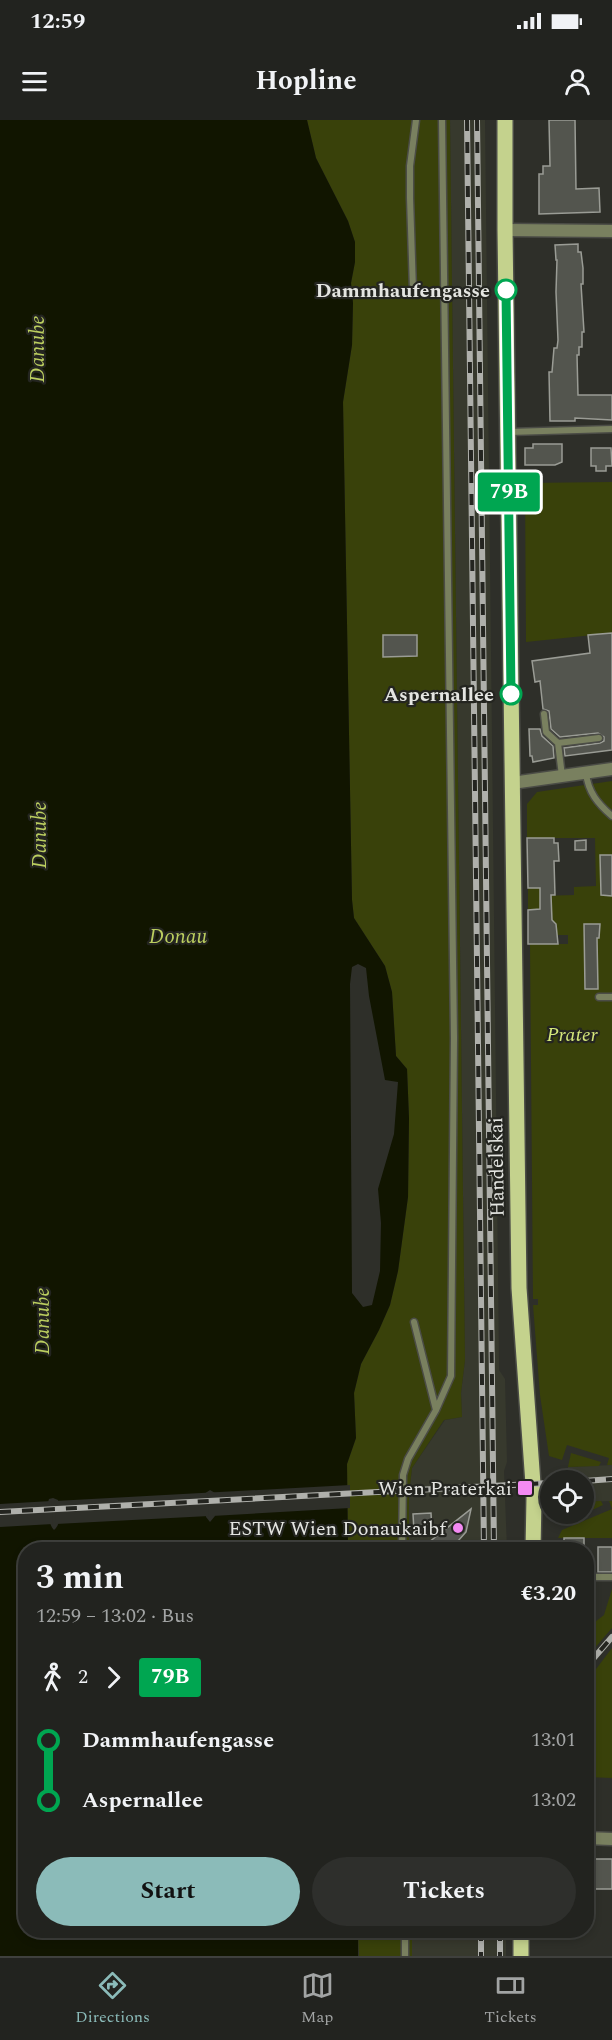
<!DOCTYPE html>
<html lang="en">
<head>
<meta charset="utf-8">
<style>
	:root { --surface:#22231f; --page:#2e2f2c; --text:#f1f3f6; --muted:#a2a4a4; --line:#3f403d; --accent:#8bbbb9 }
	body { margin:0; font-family:Spectral,serif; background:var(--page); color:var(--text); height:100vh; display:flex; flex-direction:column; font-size:22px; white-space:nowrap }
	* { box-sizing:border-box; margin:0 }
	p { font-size:20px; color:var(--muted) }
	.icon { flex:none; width:33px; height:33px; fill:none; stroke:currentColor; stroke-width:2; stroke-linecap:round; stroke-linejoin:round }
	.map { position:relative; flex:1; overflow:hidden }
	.side { position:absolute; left:18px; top:1422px; width:576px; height:396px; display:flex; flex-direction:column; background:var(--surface); border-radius:24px; box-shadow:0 3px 9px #0003,0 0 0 2px var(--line) }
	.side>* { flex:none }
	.badge { padding:0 12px; border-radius:4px; font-size:21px; line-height:39px }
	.tools { position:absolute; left:540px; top:1350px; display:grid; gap:12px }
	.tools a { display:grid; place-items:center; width:54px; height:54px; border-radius:50%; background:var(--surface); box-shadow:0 3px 9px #0003,0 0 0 2px var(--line); font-size:30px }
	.map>.badge { position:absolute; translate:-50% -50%; box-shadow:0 0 0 3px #fff }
	.legs { display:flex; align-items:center; gap:9px; height:66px; padding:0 18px; font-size:20px }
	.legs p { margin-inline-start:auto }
	.overview { display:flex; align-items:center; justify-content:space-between; height:102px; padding:0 18px }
	h1 { font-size:33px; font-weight:700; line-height:45px }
	.primary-button { display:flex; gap:12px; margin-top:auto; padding:12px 18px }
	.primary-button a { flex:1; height:69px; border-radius:36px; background:var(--accent); color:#111; font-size:24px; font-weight:700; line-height:69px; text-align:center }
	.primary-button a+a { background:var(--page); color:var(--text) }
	ul { padding:0 18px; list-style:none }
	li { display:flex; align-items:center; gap:21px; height:60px; font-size:22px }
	li i { display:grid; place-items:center; width:9px; height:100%; margin:0 8px; background:currentColor }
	li i::after { content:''; width:15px; height:15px; margin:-8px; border:4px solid; border-radius:50%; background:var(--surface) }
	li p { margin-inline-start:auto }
	li:first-child i { background:linear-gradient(#0000 50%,currentColor 0) }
	li:last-child i { background:linear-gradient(currentColor 50%,#0000 0) }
	.status { display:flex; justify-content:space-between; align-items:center; height:42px; padding:0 30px; background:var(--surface); direction:ltr }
	.status svg { height:16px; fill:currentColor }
	header { display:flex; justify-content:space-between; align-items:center; height:78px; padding:0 18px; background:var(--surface); font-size:27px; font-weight:700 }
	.dock { display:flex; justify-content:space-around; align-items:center; height:84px; border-top:2px solid var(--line); background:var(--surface); font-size:16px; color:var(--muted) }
	.dock a { display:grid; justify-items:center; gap:3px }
	.dock .on { color:var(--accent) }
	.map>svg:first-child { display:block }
	.built { fill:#37392d }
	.green { fill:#39410a }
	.water { fill:#111500; fill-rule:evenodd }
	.pier { fill:#2e2f29 }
	.building { fill:#53554e; stroke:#9a9c95; stroke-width:1.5 }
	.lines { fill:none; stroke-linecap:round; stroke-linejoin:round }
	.lane-casing { stroke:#4b4c46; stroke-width:9 }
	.street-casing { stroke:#4b4c46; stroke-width:15 }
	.primary-casing { stroke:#4b4c46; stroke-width:18 }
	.lane { stroke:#79805f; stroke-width:6 }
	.street { stroke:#79805f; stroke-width:12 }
	.primary { stroke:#c4d28d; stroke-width:15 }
	.rail-casing { stroke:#afb0ab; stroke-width:6 }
	.rail { stroke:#242520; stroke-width:4; stroke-dasharray:11; stroke-linecap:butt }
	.line-1-casing { stroke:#fff; stroke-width:14 }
	.line-1 { stroke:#00a651; stroke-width:9 }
	.stop-1-dot { fill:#fff; stroke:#00a651; stroke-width:3 }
	.poi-dot { fill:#f38af2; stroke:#242520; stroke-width:2 }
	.labels { text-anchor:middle; stroke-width:4.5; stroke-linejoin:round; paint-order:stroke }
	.stop-label { font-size:20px; font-weight:bold; fill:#e4e5e1; stroke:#242520; text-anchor:end }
	.park-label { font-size:20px; font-style:italic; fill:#d6e97b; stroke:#242520 }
	.street-label { font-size:20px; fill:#e4e5e1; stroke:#242520 }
	.poi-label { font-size:20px; fill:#e4e5e1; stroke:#242520; text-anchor:end }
	.water-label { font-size:21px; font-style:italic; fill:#bbce5f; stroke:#242520 }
</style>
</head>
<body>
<div class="status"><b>12:59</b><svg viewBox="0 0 49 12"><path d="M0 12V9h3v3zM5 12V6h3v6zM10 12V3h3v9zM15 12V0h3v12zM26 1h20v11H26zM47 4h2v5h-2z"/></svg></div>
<header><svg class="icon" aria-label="menu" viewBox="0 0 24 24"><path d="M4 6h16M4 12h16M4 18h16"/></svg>Hopline<svg class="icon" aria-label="person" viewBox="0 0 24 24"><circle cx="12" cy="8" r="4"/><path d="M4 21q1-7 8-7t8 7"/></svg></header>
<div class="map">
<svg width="612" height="1836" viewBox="0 0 612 1836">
	<rect width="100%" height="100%" fill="#2e2f29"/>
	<path class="built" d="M 450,0 L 485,0 L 499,1239 L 499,1250 L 505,1259 L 507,1342 L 504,1351 L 507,1429 L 409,1430 L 409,1374 L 412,1348 L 445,1300 L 462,1297 L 461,1273 L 465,1240 Z
		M 612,1345 L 612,1381 L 584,1382 L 584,1360 L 568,1360 L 568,1347 Z
		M 412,1811 L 506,1811 L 506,1836 L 412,1836 Z"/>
	<path class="green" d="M 307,0 L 450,0 L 465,1240 L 461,1273 L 462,1297 L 444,1300 L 412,1348 L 409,1374 L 409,1429 L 348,1429 L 347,1344 L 356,1318 L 354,1273 L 361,1244 L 379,1210 L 390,1185 L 398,1151 L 408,1077 L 409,998 L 407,949 L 396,936 L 392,872 L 385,846 L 354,798 L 352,780 L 343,282 L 352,225 L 353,183 L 351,163 L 355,142 L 355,122 L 348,101 L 316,38 Z
		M 612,362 L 612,513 L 526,522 L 525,363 Z
		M 612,661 L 612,1345 L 607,1345 L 609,1338 L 567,1325 L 562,1340 L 549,1336 L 540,1275 L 533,1185 L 538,1185 L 538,1179 L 533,1179 L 530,824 L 568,824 L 568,815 L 558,815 L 557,820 L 552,801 L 551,790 L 528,790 L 528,768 L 540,768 L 540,776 L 574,775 L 574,767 L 596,766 L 595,718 L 527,718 L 527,684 L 537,672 Z
		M 571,1333 L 601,1342 L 599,1346 L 568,1347 Z
		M 601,1381 L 603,1385 L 575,1398 L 573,1394 L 584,1394 L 584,1382 Z
		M 609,1381 L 612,1381 L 612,1418 L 558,1418 L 562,1410 L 612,1389 Z
		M 612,1469 L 612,1508 L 587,1537 L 587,1508 L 604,1495 Z
		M 612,1528 L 612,1658 L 587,1657 L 587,1561 Z
		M 358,1811 L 412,1811 L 412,1836 L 359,1836 Z"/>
	<path class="water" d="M 0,0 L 307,0 L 316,38 L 348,101 L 355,122 L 355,142 L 351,163 L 353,183 L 352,225 L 343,282 L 352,780 L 354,798 L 385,846 L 392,872 L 396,936 L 407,949 L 409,998 L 408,1077 L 398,1151 L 390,1185 L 379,1210 L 361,1244 L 354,1273 L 356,1318 L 347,1344 L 348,1429 L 26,1430 L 26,1810 L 358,1811 L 358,1836 L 0,1836 ZM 358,844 L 366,848 L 369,876 L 385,960 L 398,962 L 394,1014 L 378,1069 L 381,1103 L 380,1151 L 372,1185 L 363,1187 L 352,1173 L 350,864 L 352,847 ZM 210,1370 L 215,1373 L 215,1396 L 210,1402 L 206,1397 L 204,1374 ZM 53,1378 L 58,1380 C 60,1390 62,1403 54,1410 C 48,1404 46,1387 49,1379 Z"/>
	<path class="pier" d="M 350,1365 L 350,1388 L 212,1396 L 212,1374 L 210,1373 L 207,1374 L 209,1396 L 56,1404 L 55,1381 Z
		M 51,1381 L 53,1404 L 0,1407 L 0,1384 Z"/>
	<path class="building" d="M 549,0 L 575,0 L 576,69 L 599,68 L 600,92 L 539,94 L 539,54 L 543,54 L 543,46 L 550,46 Z
		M 578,124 L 578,132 L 581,132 L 583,148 L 583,164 L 581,164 L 584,212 L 582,212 L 582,227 L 579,227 L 579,235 L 577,235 L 578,275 L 612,275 L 612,300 L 575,298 L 575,301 L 550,301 L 549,252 L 552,252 L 554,228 L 557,228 L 558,220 L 556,172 L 557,140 L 556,140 L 555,125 Z
		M 533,324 L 562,324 L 562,342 L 555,345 L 525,345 L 525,328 L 533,328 Z
		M 591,328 L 611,328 L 612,346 L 606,346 L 606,351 L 596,351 L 596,346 L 591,346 Z
		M 612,513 L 612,630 L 565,636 L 564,628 L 600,623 L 604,621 L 604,617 L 598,613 L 560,617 L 551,609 L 549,591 L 543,589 L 540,561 L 535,562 L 532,541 L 590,533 L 588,515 Z
		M 383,515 L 417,515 L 417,536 L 383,537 Z
		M 529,609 L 540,609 L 542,616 L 553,626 L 554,638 L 533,642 L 532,636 L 530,636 Z
		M 527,718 L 554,718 L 554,723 L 558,723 L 559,741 L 554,741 L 555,775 L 551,775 L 552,800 L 556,804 L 558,824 L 528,824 L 528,790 L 540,789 L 540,768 L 528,768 Z
		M 586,720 L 586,730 L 575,730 L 575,721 Z
		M 600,735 L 612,735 L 612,776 L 601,775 Z
		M 584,804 L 600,804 L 599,818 L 597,818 L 598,869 L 585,869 Z
		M 471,1389 L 466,1412 L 450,1430 L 419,1430 Z
		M 431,1393 L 432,1410 L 414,1411 L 413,1394 Z
		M 564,1418 L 584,1418 L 584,1430 L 564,1430 Z
		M 598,1427 L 612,1427 L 612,1452 L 598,1452 Z
		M 591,1739 L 612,1739 L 612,1769 L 591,1769 Z"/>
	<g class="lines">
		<g class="lane-casing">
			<path id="lane" d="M 413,170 L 410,78 L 410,46 L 416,0
				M 509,312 L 612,309
				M 544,594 L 546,612 L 558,623
				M 586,653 C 588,672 598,684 612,696
				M 562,656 L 558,623 L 599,618
				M 599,877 L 612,877
				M 414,1202 L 436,1290
				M 402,1430 L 403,1355 L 408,1339 L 436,1290 L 451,1256 L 454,918 L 442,0
				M 586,1457 L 612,1457
				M 405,1810 L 405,1836"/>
		</g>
		<g class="street-casing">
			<path id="street" d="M 505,110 L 612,111
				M 512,663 L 612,649
				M 586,1718 L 612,1719"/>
		</g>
		<g class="primary-casing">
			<path id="primary" d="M 505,0 L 505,110 L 519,1168 L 534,1378 L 533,1430
				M 521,1810 L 521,1836"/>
		</g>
		<use href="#lane" class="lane"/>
		<use href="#street" class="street"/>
		<use href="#primary" class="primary"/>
		<g class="rail-casing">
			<path id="rail" d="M 467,0 L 484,1430
				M 477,0 L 494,1430
				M 584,1361 L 612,1359
				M 0,1392 L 550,1363
				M 586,1547 L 612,1517
				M 481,1810 L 481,1836
				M 500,1810 L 500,1836"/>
		</g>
		<use href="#rail" class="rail"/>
	</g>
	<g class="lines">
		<g class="line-1-casing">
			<path id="line-1" d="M 506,170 L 511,574"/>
		</g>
		<use href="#line-1" class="line-1"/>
	</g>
	<g class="stop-1-dot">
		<circle cx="506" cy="170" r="10"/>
		<circle cx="511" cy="574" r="10"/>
	</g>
	<g class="poi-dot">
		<rect x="517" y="1360" width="16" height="16" rx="3"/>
		<circle cx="458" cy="1408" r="6"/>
	</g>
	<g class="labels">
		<g class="stop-label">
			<text x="490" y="177">Dammhaufengasse</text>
			<text x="494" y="581">Aspernallee</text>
		</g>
		<g class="park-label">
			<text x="572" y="921">Prater</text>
		</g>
		<g class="street-label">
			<text transform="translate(496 1047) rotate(-91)" y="7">Handelskai</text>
		</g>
		<g class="poi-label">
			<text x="512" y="1375">Wien Praterkai</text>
			<text x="446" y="1415">ESTW Wien Donaukaibf</text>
		</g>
		<g class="water-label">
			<text transform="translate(37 229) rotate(-90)" y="7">Danube</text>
			<text transform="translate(39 715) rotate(-90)" y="7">Danube</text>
			<text x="178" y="823">Donau</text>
			<text transform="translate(42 1201) rotate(-90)" y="7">Danube</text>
		</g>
	</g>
</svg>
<div class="tools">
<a><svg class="icon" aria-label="locate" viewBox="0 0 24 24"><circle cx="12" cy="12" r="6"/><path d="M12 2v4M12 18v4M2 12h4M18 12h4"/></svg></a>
</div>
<b class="badge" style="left:509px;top:372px;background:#00a651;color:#fff">79B</b>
<section class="side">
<div class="overview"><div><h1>3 min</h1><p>12:59 – 13:02 · Bus</p></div><b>€3.20</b></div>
<div class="legs"><svg class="icon" aria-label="walk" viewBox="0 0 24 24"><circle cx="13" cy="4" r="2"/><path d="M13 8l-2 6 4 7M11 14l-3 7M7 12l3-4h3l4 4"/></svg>2<svg class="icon" aria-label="forward" viewBox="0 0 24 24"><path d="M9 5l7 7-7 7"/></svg><b class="badge" style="background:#00a651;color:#fff">79B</b></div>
<ul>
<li><i style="color:#00a651"></i><b>Dammhaufengasse</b><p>13:01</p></li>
<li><i style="color:#00a651"></i><b>Aspernallee</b><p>13:02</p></li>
</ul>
<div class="primary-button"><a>Start</a><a>Tickets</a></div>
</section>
</div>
<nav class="dock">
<a class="on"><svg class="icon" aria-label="directions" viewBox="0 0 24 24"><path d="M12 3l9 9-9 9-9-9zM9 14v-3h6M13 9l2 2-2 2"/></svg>Directions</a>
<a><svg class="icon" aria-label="map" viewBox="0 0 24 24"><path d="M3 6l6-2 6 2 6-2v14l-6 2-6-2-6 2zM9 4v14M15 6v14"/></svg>Map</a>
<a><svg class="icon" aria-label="tickets" viewBox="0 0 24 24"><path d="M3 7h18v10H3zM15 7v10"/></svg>Tickets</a>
</nav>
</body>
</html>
